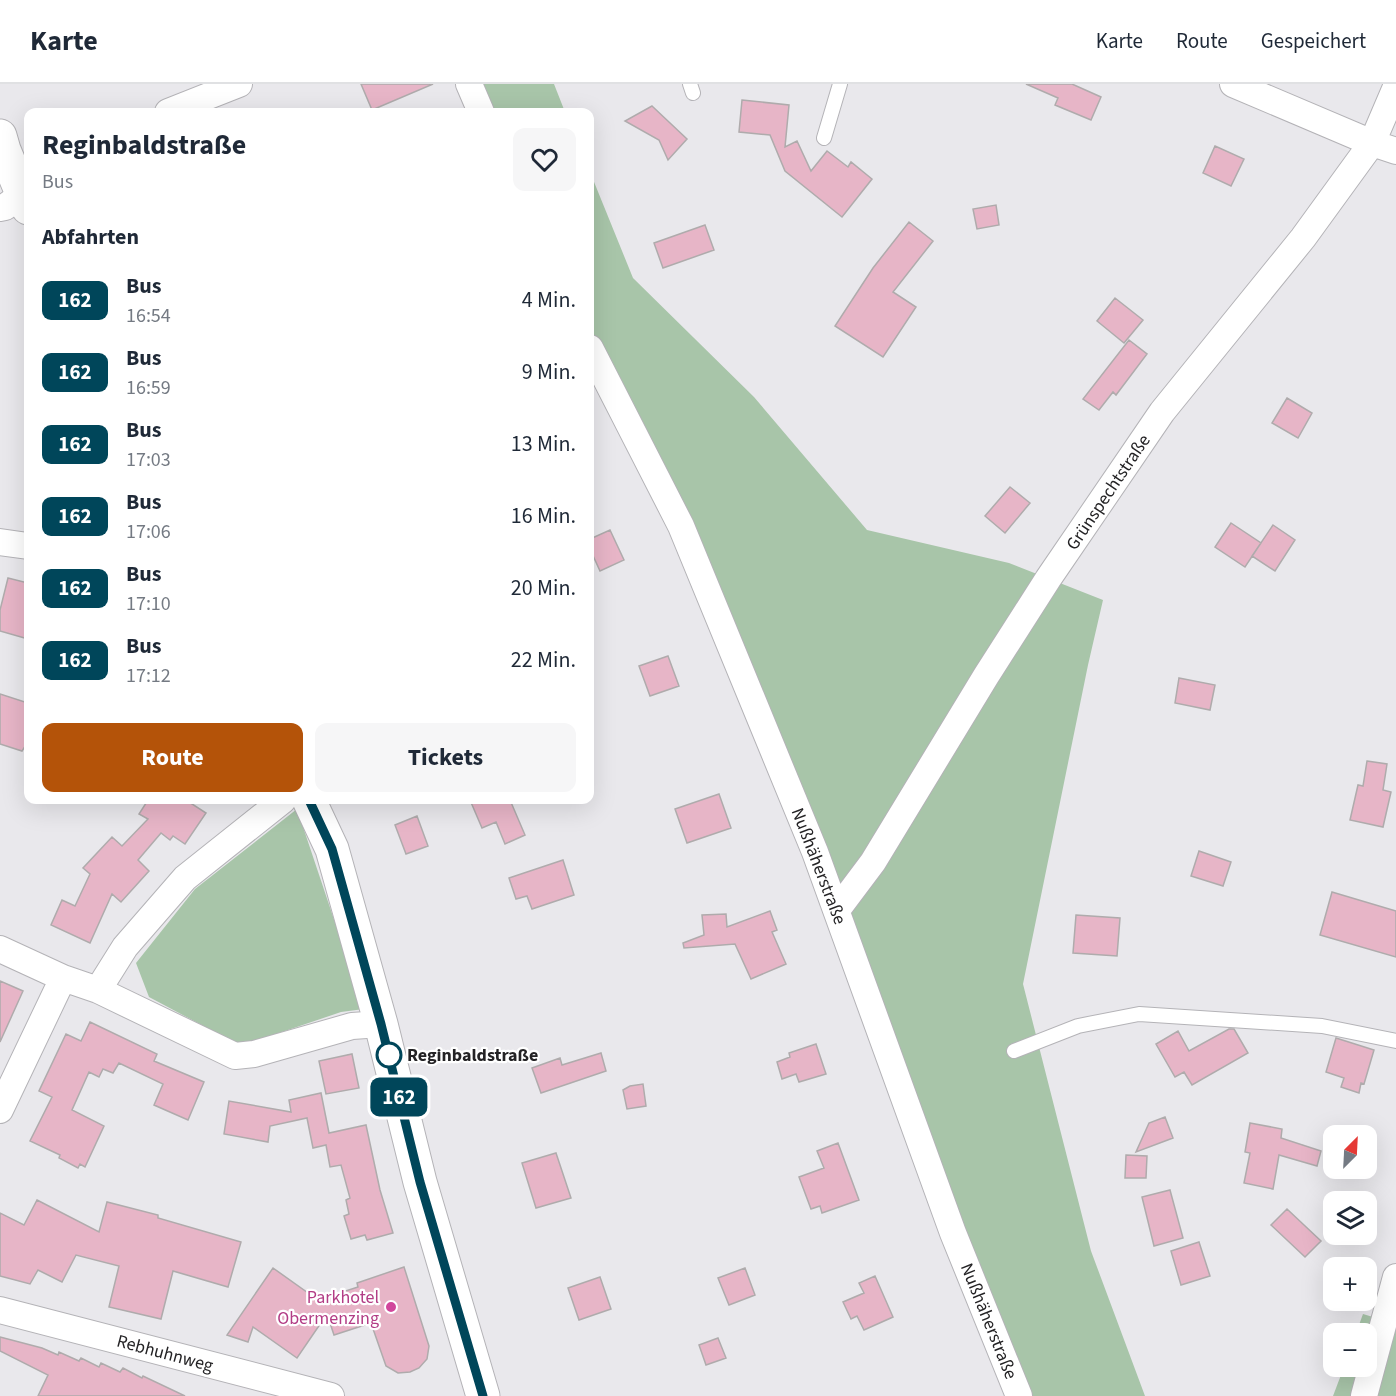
<!DOCTYPE html>
<html lang="de">
<head>
<meta charset="utf-8">
<style>
	:root { --surface:#fff; --page:#f6f6f7; --text:#1f2937; --muted:#747a83; --line:#e0e1e3; --accent:#b45309 }
	body { margin:0; font-family:"Source Sans 3",sans-serif; background:var(--page); color:var(--text); height:100vh; display:flex; flex-direction:column; font-size:22px; white-space:nowrap }
	* { box-sizing:border-box; margin:0 }
	p { font-size:20px; color:var(--muted) }
	.icon { flex:none; width:33px; height:33px; fill:none; stroke:currentColor; stroke-width:2; stroke-linecap:round; stroke-linejoin:round }
	.map { position:relative; flex:1; overflow:hidden }
	.drawer { position:absolute; left:24px; top:24px; width:570px; height:696px; display:flex; flex-direction:column; background:var(--surface); border-radius:12px; box-shadow:0 6px 24px #0002 }
	.drawer>* { flex:none }
	.badge { padding:0 12px; border-radius:9px; font-size:21px; line-height:39px }
	.needle { width:39px; rotate:24deg }
	.tools { position:absolute; left:1323px; top:1041px; display:grid; gap:12px }
	.tools a { display:grid; place-items:center; width:54px; height:54px; border-radius:12px; background:var(--surface); box-shadow:0 6px 24px #0002; font-size:30px }
	.map>.badge { position:absolute; translate:-50% -50%; box-shadow:0 0 0 3px #fff }
	h2 { padding:0 18px; font-size:22px; line-height:54px }
	.round { display:grid; place-items:center; flex:none; width:63px; height:63px; border-radius:12px; background:var(--page) }
	.headline { display:flex; align-items:center; justify-content:space-between; height:102px; padding:0 18px }
	h1 { font-size:28px; font-weight:700; line-height:45px }
	.button { display:flex; gap:12px; margin-top:auto; padding:12px 18px }
	.button a { flex:1; height:69px; border-radius:12px; background:var(--accent); color:#fff; font-size:24px; font-weight:700; line-height:69px; text-align:center }
	.button a+a { background:var(--page); color:var(--text) }
	ul { padding:0; list-style:none }
	li { display:flex; align-items:center; gap:18px; height:72px; padding:0 18px }
	li div { flex:1 }
	li b { display:block; font-size:22px }
	li em { font-style:normal }
	li .badge { min-width:66px; font-weight:700; text-align:center }
	header { display:flex; align-items:center; gap:36px; box-sizing:border-box; height:84px; padding:0 30px; background:var(--surface); border-bottom:2px solid var(--line) }
	header strong { font-size:28px }
	nav { display:flex; gap:33px; margin-inline-start:auto; font-size:21px }
	.map>svg:first-child { display:block }
	.green { fill:#a8c5a9 }
	.building { fill:#e7b5c7; stroke:#afabac; stroke-width:1.5 }
	.lines { fill:none; stroke-linecap:round; stroke-linejoin:round }
	.lane-casing { stroke:#b4b3b7; stroke-width:16 }
	.street-casing { stroke:#b4b3b7; stroke-width:28 }
	.secondary-casing { stroke:#b4b3b7; stroke-width:35 }
	.lane { stroke:#fff; stroke-width:14 }
	.street { stroke:#fff; stroke-width:26 }
	.secondary { stroke:#fff; stroke-width:33 }
	.line-casing { stroke:#fff; stroke-width:14 }
	.line { stroke:#00465a; stroke-width:9 }
	.stop-dot { fill:#fff; stroke:#00465a; stroke-width:3 }
	.hotel-dot { fill:#d1479c; stroke:#fff; stroke-width:2 }
	.labels { text-anchor:middle; stroke-width:4.5; stroke-linejoin:round; paint-order:stroke }
	.street-label { font-size:18px; fill:#242325; stroke:#fff }
	.stop-label { font-size:18px; font-weight:bold; fill:#242325; stroke:#fff; text-anchor:start }
	.hotel-label { font-size:18px; fill:#b23c85; stroke:#fff; text-anchor:end }
</style>
</head>
<body>
<header>
<strong>Karte</strong>
<nav><a>Karte</a><a>Route</a><a>Gespeichert</a></nav>
</header>
<div class="map">
<svg width="1396" height="1312" viewBox="0 0 1396 1312">
	<rect width="100%" height="100%" fill="#e9e8ec"/>
	<path class="green" d="M 469,0 L 554,0 L 565,28 L 481,28 Z
		M 590,88 L 633,194 L 754,313 L 867,446 L 1009,479 L 1103,516 L 1088,581 L 1023,900 L 1091,1167 L 1145,1312 L 1019,1312 L 837,826 L 590,264 Z
		M 297,725 L 364,925 L 341,928 L 241,962 L 149,913 L 136,879 L 195,805 Z
		M 1363,1230 L 1396,1240 L 1396,1312 L 1333,1312 L 1344,1283 L 1366,1282 L 1366,1250 L 1356,1249 Z"/>
	<path class="building" d="M 361,0 L 433,0 L 372,26 Z
		M 1026,0 L 1072,0 L 1101,13 L 1091,36 L 1055,21 L 1058,14 Z
		M 742,16 L 789,21 L 785,63 L 797,57 L 811,87 L 827,67 L 848,83 L 851,78 L 872,95 L 842,133 L 785,87 L 770,51 L 739,48 Z
		M 652,22 L 687,55 L 668,76 L 659,56 L 625,37 Z
		M 1215,62 L 1244,75 L 1231,102 L 1203,89 Z
		M 996,121 L 999,141 L 977,145 L 973,125 Z
		M 909,138 L 933,157 L 893,208 L 916,223 L 883,273 L 835,242 L 873,184 Z
		M 705,141 L 714,166 L 663,184 L 654,159 Z
		M 1115,214 L 1143,236 L 1124,259 L 1097,237 Z
		M 1129,256 L 1147,270 L 1116,311 L 1113,308 L 1099,326 L 1083,315 Z
		M 1287,314 L 1312,329 L 1298,354 L 1272,339 Z
		M 1010,403 L 1030,419 L 1005,449 L 985,432 Z
		M 1231,439 L 1261,459 L 1245,483 L 1215,463 Z
		M 1273,441 L 1295,456 L 1275,487 L 1252,472 Z
		M 610,446 L 624,476 L 600,487 L 590,465 L 590,455 Z
		M 8,494 L 28,499 L 28,555 L 0,547 L 0,526 Z
		M 668,572 L 679,602 L 650,612 L 639,582 Z
		M 1179,594 L 1215,601 L 1210,626 L 1175,619 Z
		M 0,610 L 28,619 L 28,658 L 22,667 L 0,660 Z
		M 1367,677 L 1387,680 L 1383,706 L 1391,708 L 1383,743 L 1350,736 L 1358,701 L 1363,702 Z
		M 719,710 L 731,744 L 687,759 L 675,725 Z
		M 148,716 L 186,716 L 206,729 L 185,760 L 173,752 L 170,756 L 161,749 L 138,776 L 149,787 L 121,818 L 112,810 L 90,859 L 51,841 L 62,816 L 75,822 L 90,790 L 83,784 L 112,753 L 122,762 L 148,735 L 139,730 Z
		M 470,716 L 510,716 L 525,751 L 505,760 L 496,738 L 482,744 Z
		M 417,732 L 428,762 L 406,770 L 395,741 Z
		M 1199,767 L 1231,778 L 1223,802 L 1191,792 Z
		M 563,776 L 574,811 L 532,825 L 527,812 L 516,815 L 509,794 Z
		M 1332,808 L 1396,827 L 1396,873 L 1320,851 Z
		M 770,827 L 777,846 L 772,848 L 786,880 L 751,895 L 735,860 L 684,864 L 683,859 L 704,851 L 702,831 L 726,830 L 727,843 Z
		M 1076,831 L 1120,834 L 1117,872 L 1073,869 Z
		M 0,897 L 23,907 L 0,958 Z
		M 90,938 L 157,970 L 154,977 L 204,998 L 188,1036 L 154,1021 L 163,1000 L 119,979 L 113,989 L 103,985 L 99,993 L 89,988 L 72,1026 L 104,1042 L 85,1083 L 80,1080 L 78,1084 L 59,1074 L 60,1071 L 30,1057 L 52,1013 L 39,1007 L 66,950 L 81,957 Z
		M 1229,945 L 1234,945 L 1248,969 L 1192,1001 L 1184,988 L 1175,993 L 1156,960 L 1178,947 L 1189,967 Z
		M 1336,954 L 1374,966 L 1364,1000 L 1361,999 L 1359,1009 L 1341,1003 L 1344,994 L 1326,988 Z
		M 816,960 L 826,990 L 799,998 L 796,990 L 782,995 L 777,978 L 790,973 L 789,969 Z
		M 601,969 L 606,987 L 541,1009 L 532,984 L 560,974 L 562,981 Z
		M 352,970 L 359,1004 L 326,1010 L 319,977 Z
		M 643,1000 L 646,1022 L 627,1025 L 623,1006 L 630,1002 Z
		M 321,1009 L 329,1049 L 366,1041 L 380,1106 L 393,1149 L 367,1156 L 365,1151 L 351,1155 L 344,1132 L 349,1130 L 346,1116 L 350,1114 L 341,1081 L 330,1083 L 326,1061 L 313,1064 L 307,1034 L 270,1042 L 268,1058 L 224,1050 L 229,1017 L 291,1028 L 289,1016 Z
		M 1165,1033 L 1173,1054 L 1136,1068 L 1149,1039 Z
		M 1250,1039 L 1282,1045 L 1281,1054 L 1321,1067 L 1317,1082 L 1279,1071 L 1273,1105 L 1244,1099 L 1250,1069 L 1245,1068 Z
		M 838,1059 L 859,1116 L 822,1129 L 820,1122 L 811,1125 L 799,1093 L 824,1084 L 817,1067 Z
		M 556,1069 L 571,1114 L 536,1124 L 522,1079 Z
		M 1126,1071 L 1147,1072 L 1146,1094 L 1125,1094 Z
		M 1170,1106 L 1183,1154 L 1154,1162 L 1142,1113 Z
		M 37,1116 L 99,1148 L 107,1118 L 158,1131 L 158,1134 L 241,1158 L 228,1203 L 173,1187 L 161,1235 L 109,1223 L 119,1182 L 76,1171 L 62,1198 L 38,1186 L 30,1200 L 0,1192 L 0,1129 L 24,1141 Z
		M 1287,1125 L 1321,1157 L 1305,1173 L 1271,1141 Z
		M 1199,1158 L 1210,1192 L 1181,1201 L 1171,1167 Z
		M 404,1183 L 429,1262 L 427,1275 L 419,1284 L 410,1288 L 398,1289 L 386,1282 L 371,1239 L 334,1251 L 327,1230 L 297,1274 L 253,1243 L 248,1258 L 227,1251 L 273,1184 L 318,1216 L 358,1203 L 357,1199 Z
		M 745,1184 L 755,1211 L 729,1221 L 718,1194 Z
		M 875,1192 L 893,1233 L 864,1246 L 857,1232 L 851,1235 L 843,1218 L 864,1209 L 859,1199 Z
		M 600,1193 L 611,1225 L 579,1236 L 568,1204 Z
		M 0,1253 L 42,1264 L 58,1271 L 59,1268 L 79,1277 L 81,1274 L 99,1283 L 101,1279 L 120,1288 L 123,1284 L 142,1294 L 143,1292 L 185,1312 L 38,1312 L 48,1291 L 0,1267 Z
		M 718,1254 L 726,1274 L 706,1281 L 699,1261 Z"/>
	<g class="lines">
		<g class="lane-casing">
			<path id="lane" d="M 690,0 L 693,9
				M 824,54 L 840,0
				M 1014,967 L 1078,942 L 1139,930 L 1322,942 L 1396,957"/>
		</g>
		<g class="street-casing">
			<path id="street" d="M 469,0 L 481,28
				M 1233,0 L 1372,59 L 1396,67
				M 168,28 L 239,0
				M 0,124 L 5,123 L 28,106
				M 590,264 L 681,442 L 815,768 L 953,1149 L 1019,1312
				M 0,458 L 28,462
				M 837,826 L 873,778 L 986,592 L 1048,495 L 1162,328 L 1303,154 L 1372,59 L 1396,3
				M 0,865 L 63,894 L 98,906 L 235,972 L 254,970 L 352,942 L 381,940
				M 98,906 L 125,863 L 185,794 L 283,716
				M 0,1026 L 63,894
				M 0,1226 L 331,1312
				M 1364,1312 L 1396,1193"/>
		</g>
		<g class="secondary-casing">
			<path id="secondary" d="M 0,52 L 4,66 L 28,124
				M 309,716 L 332,765 L 381,940 L 420,1098 L 483,1312"/>
		</g>
		<use href="#lane" class="lane"/>
		<use href="#street" class="street"/>
		<use href="#secondary" class="secondary"/>
	</g>
	<g class="lines">
		<g class="line-casing">
			<path id="line" d="M 309,716 L 332,765 L 381,940 L 420,1098 L 483,1312"/>
		</g>
		<use href="#line" class="line"/>
	</g>
	<circle class="stop-dot" cx="389" cy="971" r="12"/>
	<circle class="hotel-dot" cx="391" cy="1223" r="6"/>
	<g class="labels">
		<g class="street-label">
			<text transform="translate(1108 408) rotate(-56)" y="6">Grünspechtstraße</text>
			<text transform="translate(819 782) rotate(69)" y="6">Nußhäherstraße</text>
			<text transform="translate(989 1237) rotate(68)" y="6">Nußhäherstraße</text>
			<text transform="translate(165 1269) rotate(15)" y="6">Rebhuhnweg</text>
		</g>
		<g class="stop-label">
			<text x="407" y="977">Reginbaldstraße</text>
		</g>
		<g class="hotel-label">
			<text x="379" y="1219">Parkhotel<tspan x="379" dy="21">Obermenzing</tspan></text>
		</g>
	</g>
</svg>
<div class="tools">
<a><svg class="needle" viewBox="-14 -14 28 28"><path d="M0-13l5 13h-10z" fill="#e53935"/><path d="M0 13l5-13h-10z" fill="#747a83"/></svg></a>
<a><svg class="icon" aria-label="layers" viewBox="0 0 24 24"><path d="M12 4l9 5-9 5-9-5zM3 14l9 5 9-5"/></svg></a>
<a>+</a>
<a>−</a>
</div>
<b class="badge" style="left:399px;top:1013px;background:#00465a;color:#fff">162</b>
<section class="drawer">
<div class="headline"><div><h1>Reginbaldstraße</h1><p>Bus</p></div><a class="round"><svg class="icon" aria-label="heart" viewBox="0 0 24 24"><path d="M12 20l-8-8c-3-5 5-10 8-4 3-6 11-1 8 4z"/></svg></a></div>
<h2>Abfahrten</h2>
<ul>
<li><span class="badge" style="background:#00465a;color:#fff">162</span><div><b>Bus</b><p>16:54</p></div><em>4 Min.</em></li>
<li><span class="badge" style="background:#00465a;color:#fff">162</span><div><b>Bus</b><p>16:59</p></div><em>9 Min.</em></li>
<li><span class="badge" style="background:#00465a;color:#fff">162</span><div><b>Bus</b><p>17:03</p></div><em>13 Min.</em></li>
<li><span class="badge" style="background:#00465a;color:#fff">162</span><div><b>Bus</b><p>17:06</p></div><em>16 Min.</em></li>
<li><span class="badge" style="background:#00465a;color:#fff">162</span><div><b>Bus</b><p>17:10</p></div><em>20 Min.</em></li>
<li><span class="badge" style="background:#00465a;color:#fff">162</span><div><b>Bus</b><p>17:12</p></div><em>22 Min.</em></li>
</ul>
<div class="button"><a>Route</a><a>Tickets</a></div>
</section>
</div>
</body>
</html>
